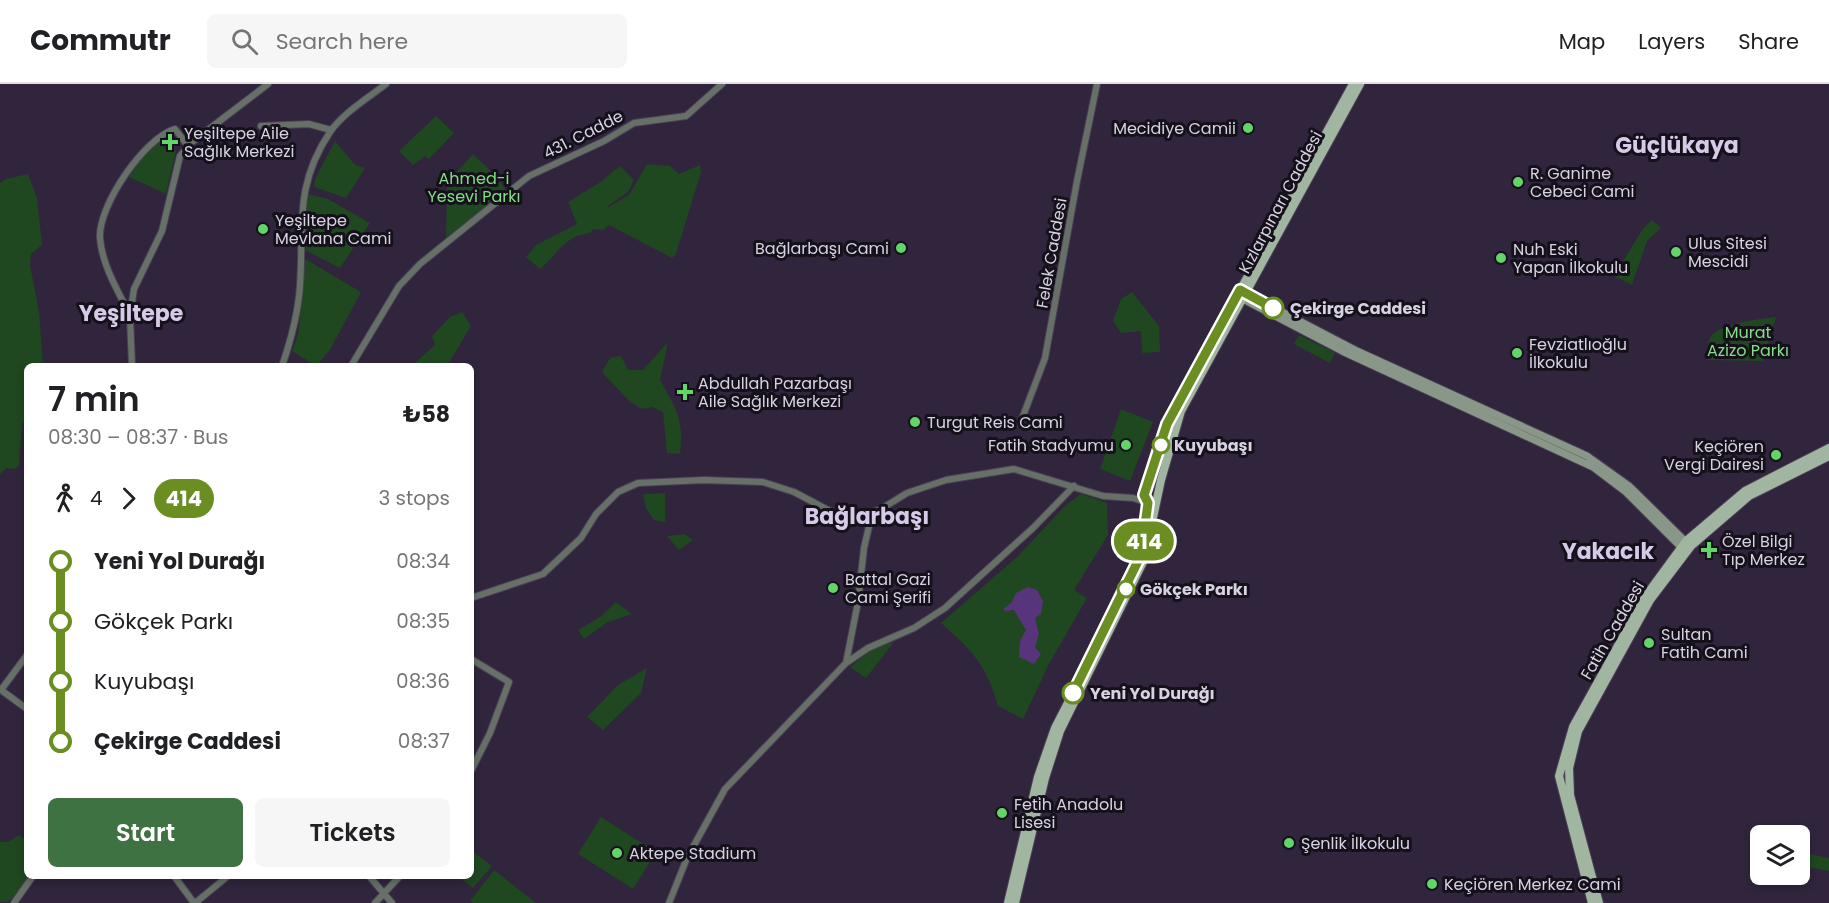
<!DOCTYPE html>
<html lang="en">
<head>
<meta charset="utf-8">
<style>
	:root { --surface:#fff; --page:#f6f6f6; --text:#202124; --muted:#757577; --line:#e0e0e0; --accent:#3e7243 }
	body { margin:0; font-family:Poppins,sans-serif; background:var(--page); color:var(--text); height:100vh; display:flex; flex-direction:column; font-size:22px; white-space:nowrap }
	* { box-sizing:border-box; margin:0 }
	p { font-size:20px; color:var(--muted) }
	.icon { flex:none; width:33px; height:33px; fill:none; stroke:currentColor; stroke-width:2; stroke-linecap:round; stroke-linejoin:round }
	.map { position:relative; flex:1; overflow:hidden }
	.side { position:absolute; left:24px; top:279px; width:450px; height:516px; display:flex; flex-direction:column; background:var(--surface); border-radius:9px; box-shadow:0 3px 9px #0003 }
	.side>* { flex:none }
	.badge { padding:0 12px; border-radius:20px; font-size:21px; line-height:39px }
	.tools { position:absolute; left:1750px; top:741px; display:grid; gap:12px }
	.tools a { display:grid; place-items:center; width:60px; height:60px; border-radius:9px; background:var(--surface); box-shadow:0 3px 9px #0003; font-size:30px }
	.map>.badge { position:absolute; translate:-50% -50%; box-shadow:0 0 0 3px #fff }
	.legs { display:flex; align-items:center; gap:9px; height:66px; padding:0 24px; font-size:20px }
	.legs p { margin-inline-start:auto }
	.headline { display:flex; align-items:center; justify-content:space-between; height:102px; padding:0 24px }
	h1 { font-size:33px; font-weight:600; line-height:45px }
	.button { display:flex; gap:12px; margin-top:auto; padding:12px 24px }
	.button a { flex:1; height:69px; border-radius:9px; background:var(--accent); color:#fff; font-size:24px; font-weight:600; line-height:69px; text-align:center }
	.button a+a { background:var(--page); color:var(--text) }
	ul { padding:0 24px; list-style:none }
	li { display:flex; align-items:center; gap:21px; height:60px; font-size:22px }
	li i { display:grid; place-items:center; width:9px; height:100%; margin:0 8px; background:currentColor }
	li i::after { content:''; width:15px; height:15px; margin:-8px; border:4px solid; border-radius:50%; background:var(--surface) }
	li p { margin-inline-start:auto }
	li:first-child i { background:linear-gradient(#0000 50%,currentColor 0) }
	li:last-child i { background:linear-gradient(currentColor 50%,#0000 0) }
	header { display:flex; align-items:center; gap:36px; box-sizing:border-box; height:84px; padding:0 30px; background:var(--surface); border-bottom:2px solid var(--line) }
	header strong { font-size:28px }
	nav { display:flex; gap:33px; margin-inline-start:auto; font-size:21px }
	.search { width:420px; height:54px; background:var(--page); display:flex; align-items:center; gap:15px; box-sizing:border-box; padding:0 21px; border-radius:9px; color:var(--muted); font-size:22px }
	.map>svg:first-child { display:block }
	.green { fill:#1f4720 }
	.water { fill:#57347b }
	.lines { fill:none; stroke-linecap:round; stroke-linejoin:round }
	.tertiary-casing { stroke:#4b4156; stroke-width:8 }
	.secondary-casing { stroke:#4b4156; stroke-width:9 }
	.primary-casing { stroke:#4b4156; stroke-width:10 }
	.tertiary { stroke:#667066; stroke-width:6 }
	.secondary { stroke:#889787; stroke-width:7 }
	.primary { stroke:#a1b6a1; stroke-width:8 }
	.line-1-casing { stroke:#fff; stroke-width:14 }
	.line-1 { stroke:#6b8e23; stroke-width:9 }
	.poi-dot { fill:#63d468; stroke:#15111b; stroke-width:2 }
	.stop-1-dot { fill:#fff; stroke:#6b8e23; stroke-width:3 }
	.labels { text-anchor:middle; stroke-width:6; stroke-linejoin:round; paint-order:stroke }
	.poi-label { font-size:16px; fill:#d8d1e1; stroke:#15111b; text-anchor:start }
	.street-label { font-size:16px; fill:#d8d1e1; stroke:#15111b }
	.park-label { font-size:16px; fill:#84dd86; stroke:#15111b }
	.stop-label { font-size:16px; font-weight:bold; fill:#d8d1e1; stroke:#15111b; text-anchor:start }
	.district-label { font-size:22px; font-weight:bold; fill:#d7cae9; stroke:#15111b }
</style>
</head>
<body>
<header>
<strong>Commutr</strong>
<div class="search"><svg class="icon" aria-label="search" viewBox="0 0 24 24"><circle cx="10" cy="10" r="6"/><path d="M15 15l6 6"/></svg>Search here</div>
<nav><a>Map</a><a>Layers</a><a>Share</a></nav>
</header>
<div class="map">
<svg width="1829" height="819" viewBox="0 0 1829 819">
	<rect width="100%" height="100%" fill="#30253c"/>
	<path class="green" d="M 436,32 L 454,49 L 429,75 L 425,72 L 413,81 L 399,67 Z
		M 162,53 L 165,65 L 176,67 L 166,110 L 129,93 L 143,72 Z
		M 335,57 L 355,81 L 365,84 L 346,114 L 314,103 L 315,95 Z
		M 473,70 L 497,93 L 506,107 L 446,157 L 447,99 Z
		M 647,80 L 670,82 L 679,90 L 700,81 L 701,88 L 676,170 L 672,174 L 609,141 L 603,146 L 593,145 L 590,149 C 564,152 558,170 540,185 L 526,173 L 536,161 L 577,140 L 568,118 L 599,99 L 620,82 L 634,96 L 628,108 L 608,122 L 607,124 L 629,111 Z
		M 28,90 L 37,114 L 42,161 L 31,170 L 30,181 L 39,228 L 43,282 L 27,282 L 27,332 L 22,341 L 19,382 L 15,385 L 7,384 L 0,390 L 0,99 L 6,95 Z
		M 307,110 L 328,115 L 370,139 L 340,184 L 305,166 Z
		M 1652,136 L 1661,144 L 1647,157 L 1632,201 L 1614,192 L 1642,146 Z
		M 305,175 L 361,208 L 330,266 L 316,282 L 292,267 L 298,251 Z
		M 1132,208 L 1159,242 L 1160,268 L 1142,269 L 1141,247 L 1121,249 L 1113,237 L 1121,215 Z
		M 462,228 L 471,242 L 447,282 L 411,282 L 435,261 L 432,252 L 450,233 Z
		M 1776,233 L 1763,277 L 1707,276 C 1708,270 1707,262 1709,256 C 1714,239 1761,235 1776,233 Z
		M 1299,251 L 1335,269 L 1330,279 L 1294,260 Z
		M 668,258 L 660,296 C 677,327 684,334 680,370 L 667,369 L 663,328 L 652,323 L 642,325 L 630,318 L 602,288 L 610,274 L 621,272 L 628,286 L 643,286 Z
		M 1121,325 L 1153,338 L 1130,397 L 1100,385 Z
		M 665,409 L 665,438 L 654,436 L 646,424 L 643,410 Z
		M 1081,410 L 1107,419 L 1108,451 L 1074,506 L 1087,514 L 1049,580 L 1023,635 L 998,622 C 987,582 972,566 941,539 L 1017,473 L 1067,420 Z
		M 685,450 L 693,456 L 679,466 L 667,452 Z
		M 616,518 L 632,530 L 608,538 L 584,555 L 578,546 L 600,533 Z
		M 894,558 L 866,594 L 850,583 L 872,565 Z
		M 647,584 L 641,609 L 603,646 L 587,633 L 618,601 Z
		M 601,733 L 656,768 L 633,805 L 578,770 Z
		M 19,751 L 27,757 L 27,792 L 29,792 L 15,813 L 7,818 L 0,818 L 0,758 L 8,758 Z
		M 471,766 L 492,782 L 473,804 L 458,792 L 471,792 Z
		M 1805,769 L 1829,774 L 1829,787 L 1803,782 Z
		M 494,786 L 536,819 L 473,819 L 470,817 Z"/>
	<path class="water" d="M 1028,503 L 1037,506 L 1043,517 L 1041,530 L 1035,534 L 1039,550 L 1035,563 L 1041,570 L 1034,580 L 1019,573 L 1020,557 L 1026,546 L 1014,526 L 1006,527 L 1003,525 L 1012,518 L 1016,509 Z"/>
	<g class="lines">
		<g class="tertiary-casing">
			<path id="tertiary" d="M 261,42 L 309,40 L 331,46
				M 130,231 C 118,207 102,181 100,154 C 98,122 144,54 175,45 L 188,62
				M 132,282 L 130,232 L 134,205 L 162,147 L 180,72 L 192,58 L 268,0
				M 282,282 C 291,256 298,230 300,202 C 304,141 294,102 330,48 C 343,29 368,14 386,0
				M 351,282 L 399,202 L 420,180 L 529,92 L 604,57 L 634,39 L 686,32 L 722,0
				M 1020,340 L 1045,274 L 1077,97 L 1097,0
				M 471,514 L 543,490 L 581,454 L 596,430 L 618,408 L 638,399 L 704,396 L 763,398 L 794,408 L 830,427 L 857,434 L 881,425 L 907,409 L 946,396 L 1014,385 L 1103,412 L 1133,414 L 1148,419
				M 27,571 L 1,606 L 27,625
				M 471,575 L 509,598 L 490,649 L 471,687
				M 846,579 L 868,564 L 914,544 L 945,524 L 1033,444 L 1074,402
				M 174,792 L 194,819
				M 369,792 L 392,819
				M 14,819 L 33,792
				M 195,819 L 228,792
				M 375,819 L 400,792
				M 669,819 L 687,774 L 725,705 L 846,579 L 858,518 L 864,464 L 870,438 L 867,431"/>
		</g>
		<g class="secondary-casing">
			<path id="secondary" d="M 1242,207 L 1357,267 L 1587,372 L 1629,402 L 1688,460
				M 1239,213 L 1344,268 L 1593,383 L 1626,408 L 1684,466"/>
		</g>
		<g class="primary-casing">
			<path id="primary" d="M 1148,419 L 1144,411 L 1167,340 L 1353,0
				M 1135,485 L 1144,455 L 1148,419
				M 1008,819 L 1038,693 L 1055,644 L 1109,539
				M 1015,819 L 1045,694 L 1060,647 L 1144,476 L 1161,396 L 1181,327 L 1360,0
				M 1592,819 L 1559,692 L 1573,643 L 1645,513 L 1686,457 L 1745,407 L 1829,364
				M 1599,819 L 1570,711 L 1569,684 L 1578,647 L 1650,516 L 1691,462 L 1749,412 L 1829,372"/>
		</g>
		<use href="#tertiary" class="tertiary"/>
		<use href="#secondary" class="secondary"/>
		<use href="#primary" class="primary"/>
	</g>
	<g class="lines">
		<g class="line-1-casing">
			<path id="line-1" d="M 1073,609 L 1141,471 L 1148,419 L 1144,411 L 1167,340 L 1240,206 L 1273,224"/>
		</g>
		<use href="#line-1" class="line-1"/>
	</g>
	<g class="poi-dot">
		<circle cx="1248" cy="44" r="6"/>
		<path d="M167 49h6v6h6v6h-6v6h-6v-6h-6v-6h6z"/>
		<circle cx="1518" cy="98" r="6"/>
		<circle cx="263" cy="145" r="6"/>
		<circle cx="901" cy="164" r="6"/>
		<circle cx="1676" cy="168" r="6"/>
		<circle cx="1501" cy="174" r="6"/>
		<circle cx="1517" cy="269" r="6"/>
		<path d="M682 299h6v6h6v6h-6v6h-6v-6h-6v-6h6z"/>
		<circle cx="915" cy="338" r="6"/>
		<circle cx="1126" cy="361" r="6"/>
		<circle cx="1776" cy="371" r="6"/>
		<path d="M1706 457h6v6h6v6h-6v6h-6v-6h-6v-6h6z"/>
		<circle cx="833" cy="504" r="6"/>
		<circle cx="1649" cy="559" r="6"/>
		<circle cx="1002" cy="729" r="6"/>
		<circle cx="1289" cy="759" r="6"/>
		<circle cx="617" cy="769" r="6"/>
		<circle cx="1432" cy="800" r="6"/>
	</g>
	<g class="stop-1-dot">
		<circle cx="1273" cy="224" r="10"/>
		<circle cx="1161" cy="361" r="8"/>
		<circle cx="1126" cy="505" r="8"/>
		<circle cx="1073" cy="609" r="10"/>
	</g>
	<g class="labels">
		<g class="poi-label">
			<text x="1236" y="50" text-anchor="end">Mecidiye Camii</text>
			<text x="184" y="55">Yeşiltepe Aile<tspan x="184" dy="18">Sağlık Merkezi</tspan></text>
			<text x="1530" y="95">R. Ganime<tspan x="1530" dy="18">Cebeci Cami</tspan></text>
			<text x="275" y="142">Yeşiltepe<tspan x="275" dy="18">Mevlana Cami</tspan></text>
			<text x="1688" y="165">Ulus Sitesi<tspan x="1688" dy="18">Mescidi</tspan></text>
			<text x="889" y="170" text-anchor="end">Bağlarbaşı Cami</text>
			<text x="1513" y="171">Nuh Eski<tspan x="1513" dy="18">Yapan İlkokulu</tspan></text>
			<text x="1529" y="266">Fevziatlıoğlu<tspan x="1529" dy="18">İlkokulu</tspan></text>
			<text x="698" y="305">Abdullah Pazarbaşı<tspan x="698" dy="18">Aile Sağlık Merkezi</tspan></text>
			<text x="927" y="344">Turgut Reis Cami</text>
			<text x="1114" y="367" text-anchor="end">Fatih Stadyumu</text>
			<text x="1764" y="368" text-anchor="end">Keçiören<tspan x="1764" dy="18">Vergi Dairesi</tspan></text>
			<text x="1722" y="463">Özel Bilgi<tspan x="1722" dy="18">Tıp Merkez</tspan></text>
			<text x="845" y="501">Battal Gazi<tspan x="845" dy="18">Cami Şerifi</tspan></text>
			<text x="1661" y="556">Sultan<tspan x="1661" dy="18">Fatih Cami</tspan></text>
			<text x="1014" y="726">Fetih Anadolu<tspan x="1014" dy="18">Lisesi</tspan></text>
			<text x="1301" y="765">Şenlik İlkokulu</text>
			<text x="629" y="775">Aktepe Stadium</text>
			<text x="1444" y="806">Keçiören Merkez Cami</text>
		</g>
		<g class="street-label">
			<text transform="translate(583 50) rotate(-27)" y="6">431. Cadde</text>
			<text transform="translate(1280 118) rotate(-62)" y="6">Kızlarpınarı Caddesi</text>
			<text transform="translate(1051 169) rotate(-80)" y="6">Felek Caddesi</text>
			<text transform="translate(1612 546) rotate(-60)" y="6">Fatih Caddesi</text>
		</g>
		<g class="park-label">
			<text x="474" y="100">Ahmed-i<tspan x="474" dy="18">Yesevi Parkı</tspan></text>
			<text x="1748" y="254">Murat<tspan x="1748" dy="18">Azizo Parkı</tspan></text>
		</g>
		<g class="stop-label">
			<text x="1290" y="230">Çekirge Caddesi</text>
			<text x="1174" y="367">Kuyubaşı</text>
			<text x="1140" y="511">Gökçek Parkı</text>
			<text x="1090" y="615">Yeni Yol Durağı</text>
		</g>
		<g class="district-label">
			<text x="1677" y="69">Güçlükaya</text>
			<text x="131" y="237">Yeşiltepe</text>
			<text x="867" y="440">Bağlarbaşı</text>
			<text x="1608" y="475">Yakacık</text>
		</g>
	</g>
</svg>
<div class="tools">
<a><svg class="icon" aria-label="layers" viewBox="0 0 24 24"><path d="M12 4l9 5-9 5-9-5zM3 14l9 5 9-5"/></svg></a>
</div>
<b class="badge" style="left:1144px;top:457px;background:#6b8e23;color:#fff">414</b>
<section class="side">
<div class="headline"><div><h1>7 min</h1><p>08:30 – 08:37 · Bus</p></div><b>₺58</b></div>
<div class="legs"><svg class="icon" aria-label="walk" viewBox="0 0 24 24"><circle cx="13" cy="4" r="2"/><path d="M13 8l-2 6 4 7M11 14l-3 7M7 12l3-4h3l4 4"/></svg>4<svg class="icon" aria-label="forward" viewBox="0 0 24 24"><path d="M9 5l7 7-7 7"/></svg><b class="badge" style="background:#6b8e23;color:#fff">414</b><p>3 stops</p></div>
<ul>
<li><i style="color:#6b8e23"></i><b>Yeni Yol Durağı</b><p>08:34</p></li>
<li><i style="color:#6b8e23"></i><span>Gökçek Parkı</span><p>08:35</p></li>
<li><i style="color:#6b8e23"></i><span>Kuyubaşı</span><p>08:36</p></li>
<li><i style="color:#6b8e23"></i><b>Çekirge Caddesi</b><p>08:37</p></li>
</ul>
<div class="button"><a>Start</a><a>Tickets</a></div>
</section>
</div>
</body>
</html>
